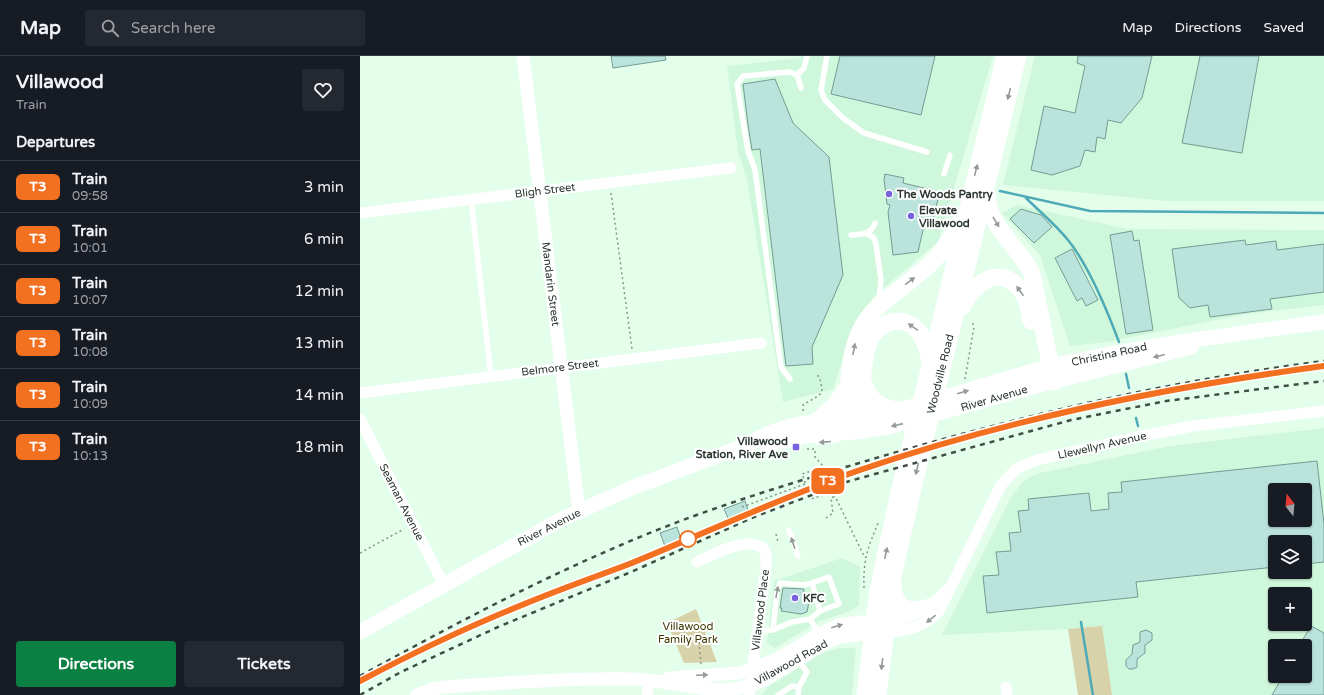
<!DOCTYPE html>
<html lang="en">
<head>
<meta charset="utf-8">
<style>
	:root { --surface:#171b24; --page:#242831; --text:#f1f3f6; --muted:#9ea1a6; --line:#363941; --accent:#0b8043 }
	body { margin:0; font-family:"Varela Round",sans-serif; background:var(--page); color:var(--text); height:100vh; display:flex; flex-direction:column; font-size:15px; white-space:nowrap }
	* { box-sizing:border-box; margin:0 }
	p { font-size:13px; color:var(--muted) }
	.icon { flex:none; width:22px; height:22px; fill:none; stroke:currentColor; stroke-width:2; stroke-linecap:round; stroke-linejoin:round }
	.map { position:relative; flex:1; overflow:hidden }
	.sheet { display:flex; flex-direction:column; background:var(--surface); width:360px }
	.sheet>* { flex:none }
	.badge { padding:0 8px; border-radius:6px; font-size:14px; line-height:26px }
	.needle { width:26px; rotate:344deg }
	.controls { position:absolute; left:908px; top:427px; display:grid; gap:8px }
	.controls a { display:grid; place-items:center; width:44px; height:44px; border-radius:4px; background:var(--surface); box-shadow:0 1px 3px #0004; font-size:20px }
	.map>.badge { position:absolute; translate:-50% -50%; box-shadow:0 0 0 2px #fff }
	h2 { padding:0 16px; font-size:15px; line-height:36px }
	.round { display:grid; place-items:center; flex:none; width:42px; height:42px; border-radius:4px; background:var(--page) }
	.headline { display:flex; align-items:center; justify-content:space-between; height:68px; padding:0 16px }
	h1 { font-size:19px; font-weight:800; line-height:30px }
	.cta { display:flex; gap:8px; margin-top:auto; padding:8px 16px }
	.cta a { flex:1; height:46px; border-radius:4px; background:var(--accent); color:#fff; font-size:16px; font-weight:800; line-height:46px; text-align:center }
	.cta a+a { background:var(--page); color:var(--text) }
	ul { padding:0; list-style:none }
	li { display:flex; align-items:center; gap:12px; height:52px; padding:0 16px; border-top:1px solid var(--line) }
	li div { flex:1 }
	li b { display:block; font-size:15px }
	li em { font-style:normal }
	li .badge { min-width:44px; font-weight:700; text-align:center }
	header { display:flex; align-items:center; gap:24px; box-sizing:border-box; height:56px; padding:0 20px; background:var(--surface); border-bottom:1px solid var(--line) }
	header strong { font-size:19px }
	nav { display:flex; gap:22px; margin-inline-start:auto; font-size:14px }
	.search { width:280px; height:36px; background:var(--page); display:flex; align-items:center; gap:10px; box-sizing:border-box; padding:0 14px; border-radius:4px; color:var(--muted); font-size:15px }
	main { display:flex; flex:1; min-height:0 }
	.map>svg:first-child { display:block }
	.built { fill:#cff7db; fill-rule:evenodd }
	.green { fill:#d7d2a9 }
	.lines { fill:none; stroke-linecap:round; stroke-linejoin:round }
	.stream { stroke:#4faab7; stroke-width:2.5 }
	.building { fill:#bae3db; stroke:#759c94; fill-rule:evenodd }
	.path { stroke:#839689; stroke-width:1.5; stroke-dasharray:2 3; stroke-linecap:butt }
	.service { stroke:#fff; stroke-width:5.5 }
	.minor { stroke:#fff; stroke-width:11 }
	.tertiary { stroke:#fff; stroke-width:13 }
	.secondary { stroke:#fff; stroke-width:15 }
	.primary { stroke:#fff; stroke-width:17 }
	.rail { stroke:#414e45; stroke-width:2.5; stroke-dasharray:5 5; stroke-linecap:butt }
	.oneway { fill:#949a96 }
	.line-casing { stroke:#fff; stroke-width:9 }
	.line { stroke:#f37021; stroke-width:6 }
	.poi-dot { fill:#7763de; stroke:#fff; stroke-width:1.5 }
	.stop-dot { fill:#fff; stroke:#f37021; stroke-width:2 }
	.labels { text-anchor:middle; stroke-width:4; stroke-linejoin:round; paint-order:stroke }
	.street-label { font-size:11px; fill:#2a362e; stroke:#fff }
	.poi-label { font-size:11px; font-weight:bold; fill:#2a362e; stroke:#fff; text-anchor:start }
	.park-label { font-size:11px; fill:#3d3600; stroke:#fff }
</style>
</head>
<body>
<header>
<strong>Map</strong>
<div class="search"><svg class="icon" aria-label="search" viewBox="0 0 24 24"><circle cx="10" cy="10" r="6"/><path d="M15 15l6 6"/></svg>Search here</div>
<nav><a>Map</a><a>Directions</a><a>Saved</a></nav>
</header>
<main>
<section class="sheet">
<div class="headline"><div><h1>Villawood</h1><p>Train</p></div><a class="round"><svg class="icon" aria-label="heart" viewBox="0 0 24 24"><path d="M12 20l-8-8c-3-5 5-10 8-4 3-6 11-1 8 4z"/></svg></a></div>
<h2>Departures</h2>
<ul>
<li><span class="badge" style="background:#f37021;color:#fff">T3</span><div><b>Train</b><p>09:58</p></div><em>3 min</em></li>
<li><span class="badge" style="background:#f37021;color:#fff">T3</span><div><b>Train</b><p>10:01</p></div><em>6 min</em></li>
<li><span class="badge" style="background:#f37021;color:#fff">T3</span><div><b>Train</b><p>10:07</p></div><em>12 min</em></li>
<li><span class="badge" style="background:#f37021;color:#fff">T3</span><div><b>Train</b><p>10:08</p></div><em>13 min</em></li>
<li><span class="badge" style="background:#f37021;color:#fff">T3</span><div><b>Train</b><p>10:09</p></div><em>14 min</em></li>
<li><span class="badge" style="background:#f37021;color:#fff">T3</span><div><b>Train</b><p>10:13</p></div><em>18 min</em></li>
</ul>
<div class="cta"><a>Directions</a><a>Tickets</a></div>
</section>
<div class="map">
<svg width="964" height="639" viewBox="0 0 964 639">
	<rect width="100%" height="100%" fill="#e4feec"/>
	<path class="built" d="M 441,0 L 633,0 L 578,186 L 514,240 L 491,278 L 473,333 L 423,346 L 387,123 L 378,96 L 367,10 L 441,2 Z
		M 675,0 L 964,0 L 964,145 L 806,145 L 643,129 Z
		M 657,149 L 768,173 L 964,174 L 964,249 L 887,258 L 747,286 L 710,290 L 680,199 L 642,157 Z
		M 964,372 L 964,639 L 752,639 L 741,570 L 708,573 L 582,579 L 651,441 L 663,426 L 670,421 L 680,417 L 810,390 ZM 915,434 L 945,434 L 945,464 L 915,464 ZM 915,486 L 945,486 L 945,516 L 915,516 ZM 915,538 L 945,538 L 945,568 L 915,568 ZM 915,590 L 945,590 L 945,620 L 915,620 Z
		M 482,502 L 500,511 L 499,549 L 491,555 L 460,565 L 415,592 L 407,587 L 414,525 Z
		M 480,592 L 496,592 L 492,639 L 401,639 L 409,630 L 465,596 Z"/>
	<path class="green" d="M 336,553 L 357,606 L 324,607 L 307,567 Z
		M 742,570 L 752,639 L 718,639 L 708,573 Z"/>
	<g class="lines">
		<path class="stream" d="M 640,135 L 730,155 L 964,157
			M 666,142 C 680,156 696,169 708,184 C 729,210 747,254 759,286
			M 766,318 L 769,332
			M 776,362 L 778,370
			M 721,566 L 733,639"/>
	</g>
	<path class="building" d="M 251,0 L 305,0 L 306,4 L 253,12 Z
		M 480,0 L 575,0 L 561,59 L 471,38 Z
		M 718,0 L 792,0 L 782,42 L 761,67 L 748,64 L 745,83 L 737,81 L 735,96 L 725,94 L 720,110 L 692,119 L 671,114 L 684,50 L 715,57 L 725,10 L 717,7 Z
		M 840,0 L 899,0 L 882,97 L 822,87 Z
		M 415,23 L 433,67 L 469,101 L 483,219 L 452,291 L 453,308 L 426,310 L 400,93 L 392,94 L 388,69 L 383,28 Z
		M 525,118 L 544,122 L 543,127 L 580,136 L 572,166 L 565,165 L 558,196 L 533,199 L 528,156 L 530,149 L 527,148 L 524,123 Z
		M 661,153 L 681,159 L 692,171 L 674,187 L 650,163 Z
		M 772,175 L 774,185 L 779,184 L 793,274 L 766,278 L 750,179 Z
		M 885,184 L 886,189 L 916,185 L 917,194 L 964,188 L 964,236 L 910,243 L 912,253 L 850,261 L 848,249 L 830,252 L 819,242 L 812,193 Z
		M 712,193 L 738,244 L 726,250 L 722,242 L 717,245 L 695,202 Z
		M 957,405 L 964,468 L 964,506 L 945,508 L 945,486 L 915,486 L 915,511 L 776,526 L 778,541 L 627,557 L 623,520 L 639,519 L 636,496 L 651,495 L 649,477 L 661,476 L 658,455 L 669,454 L 668,443 L 729,437 L 731,455 L 749,453 L 748,437 L 762,436 L 761,426 ZM 915,434 L 945,434 L 945,464 L 915,464 Z
		M 385,445 L 388,454 L 368,462 L 364,453 Z
		M 317,471 L 321,483 L 305,490 L 300,477 Z
		M 423,532 L 444,533 L 443,540 L 450,541 L 447,556 L 441,558 L 421,555 L 422,552 L 420,552 Z
		M 951,570 L 964,577 L 964,639 L 912,639 L 923,620 L 945,620 L 945,590 L 939,590 Z
		M 786,574 L 792,577 L 792,584 L 785,589 L 785,597 L 777,603 L 777,611 L 773,613 L 769,613 L 766,610 L 766,604 L 772,598 L 773,589 L 780,586 L 780,576 Z"/>
	<g class="lines">
		<path class="path" d="M 251,137 L 272,293
			M 605,323 L 614,271 L 612,264
			M 443,355 L 443,349 L 458,340 L 462,336 L 461,326 L 457,318
			M 447,393 L 455,393 L 455,401 L 464,411 L 442,418 L 451,443 L 473,436 L 505,502
			M 382,451 L 445,428
			M 466,462 L 473,457 L 471,442 L 476,440
			M 416,478 L 418,486
			M 0,497 L 44,473
			M 504,532 C 503,503 508,491 519,465
			M 339,586 L 341,609"/>
		<path class="service" d="M 467,0 L 461,34 L 465,44 L 483,62 L 504,77 L 567,96
			M 441,32 L 437,19 L 444,12 L 447,0
			M 584,118 L 590,99
			M 111,143 L 131,320
			M 507,178 L 514,182 L 516,188 L 521,224 L 519,245
			M 491,179 C 503,178 511,179 515,167
			M 430,323 L 421,311 L 395,114 L 388,95 L 377,28 L 383,20 L 429,16 L 437,19
			M 458,386 L 477,384
			M 429,474 L 438,500
			M 450,563 L 459,578
			M 413,574 L 417,535 L 420,527 L 444,529 L 452,527
			M 398,575 L 413,574 L 432,566 L 450,563 L 460,555 L 452,527 L 469,521 L 479,548 L 460,555
			M 418,639 L 432,630 L 439,631 L 447,616 L 437,603
			M 438,639 L 439,631"/>
		<path class="minor" d="M 0,157 L 371,112
			M 0,337 L 401,287
			M 0,363 L 84,529
			M 337,506 C 355,498 385,480 403,492 L 406,498 L 406,511 L 389,639
			M 527,566 C 552,563 570,553 587,534
			M 525,577 C 546,575 565,571 579,555 L 641,429 L 657,412 L 677,404 L 776,381 L 833,370 L 964,355
			M 646,631 L 647,639
			M 287,639 L 289,624"/>
		<path class="tertiary" d="M 163,0 L 219,455
			M 309,622 L 380,617 L 415,604 L 459,578 L 478,569 L 500,566 L 523,566
			M 57,639 L 72,633 L 85,631 C 146,627 208,622 269,623 C 304,623 338,636 372,633 C 409,630 437,600 469,585 C 485,578 503,579 520,578"/>
		<path class="secondary" d="M 406,388 L 446,380 L 502,375 L 528,371 L 683,328 L 831,291
			M 0,576 L 200,464 L 269,433 L 389,388 C 430,360 491,365 538,354 C 590,342 641,322 693,310 C 782,290 873,278 964,266"/>
		<path class="primary" d="M 627,138 C 627,170 659,190 672,218 L 694,326
			M 602,251 C 615,226 641,206 662,236 C 668,244 669,256 671,265
			M 503,325 C 509,344 519,352 538,354
			M 456,366 L 476,348 L 487,331
			M 502,375 C 500,354 501,304 510,284 C 518,266 542,258 557,274 C 565,282 567,294 570,304
			M 489,376 C 488,339 485,290 510,259 C 517,250 528,243 537,235 C 562,216 585,199 597,169
			M 533,530 C 536,556 547,556 570,551
			M 505,639 L 518,535 L 538,441 L 645,0
			M 518,639 L 532,525 L 550,445 L 658,0"/>
		<path class="rail" d="M 463,428 L 529,405
			M 55,597 L 160,549 L 337,480
			M 0,620 C 85,573 172,527 261,489 C 346,452 435,426 523,400 C 668,358 814,324 964,305
			M 0,639 L 41,616 L 138,571 L 271,516 L 394,461 L 486,426 L 711,364 L 806,345 L 964,325"/>
	</g>
	<defs><path id="oneway-solid" d="M-6-.8H1V-3.2L6.5 0L1 3.2V.8H-6Z"/></defs>
	<g class="oneway">
		<use href="#oneway-solid" transform="translate(649 38) rotate(103)"/>
		<use href="#oneway-solid" transform="translate(616 114) rotate(-76)"/>
		<use href="#oneway-solid" transform="translate(636 166) rotate(59)"/>
		<use href="#oneway-solid" transform="translate(550 225) rotate(-37)"/>
		<use href="#oneway-solid" transform="translate(660 235) rotate(-125)"/>
		<use href="#oneway-solid" transform="translate(553 271) rotate(-145)"/>
		<use href="#oneway-solid" transform="translate(494 293) rotate(-79)"/>
		<use href="#oneway-solid" transform="translate(799 300) rotate(166)"/>
		<use href="#oneway-solid" transform="translate(603 336) rotate(-16)"/>
		<use href="#oneway-solid" transform="translate(537 369) rotate(167)"/>
		<use href="#oneway-solid" transform="translate(465 386) rotate(175)"/>
		<use href="#oneway-solid" transform="translate(557 413) rotate(103)"/>
		<use href="#oneway-solid" transform="translate(433 487) rotate(-108)"/>
		<use href="#oneway-solid" transform="translate(526 497) rotate(-78)"/>
		<use href="#oneway-solid" transform="translate(417 536) rotate(-79)"/>
		<use href="#oneway-solid" transform="translate(571 563) rotate(141)"/>
		<use href="#oneway-solid" transform="translate(477 570) rotate(-16)"/>
		<use href="#oneway-solid" transform="translate(522 608) rotate(97)"/>
		<use href="#oneway-solid" transform="translate(342 619) rotate(-2)"/>
	</g>
	<g class="lines">
		<g class="line-casing">
			<path id="line" d="M 0,625 C 53,597 107,571 162,549 C 198,534 235,521 272,507 C 348,476 422,441 500,414 C 649,363 807,331 964,310"/>
		</g>
		<use href="#line" class="line"/>
	</g>
	<g class="poi-dot">
		<circle cx="529" cy="138" r="4"/>
		<circle cx="551" cy="160" r="4"/>
		<rect x="432" y="387" width="8" height="8" rx="2"/>
		<circle cx="435" cy="542" r="4"/>
	</g>
	<circle class="stop-dot" cx="328" cy="483" r="8"/>
	<g class="labels">
		<g class="street-label">
			<text transform="translate(185 134) rotate(-7)" y="4">Bligh Street</text>
			<text transform="translate(191 228) rotate(83)" y="4">Mandarin Street</text>
			<text transform="translate(749 298) rotate(-12)" y="4">Christina Road</text>
			<text transform="translate(200 311) rotate(-7)" y="4">Belmore Street</text>
			<text transform="translate(580 318) rotate(-76)" y="4">Woodville Road</text>
			<text transform="translate(634 342) rotate(-16)" y="4">River Avenue</text>
			<text transform="translate(742 389) rotate(-13)" y="4">Llewellyn Avenue</text>
			<text transform="translate(42 446) rotate(63)" y="4">Seaman Avenue</text>
			<text transform="translate(189 471) rotate(-27)" y="4">River Avenue</text>
			<text transform="translate(400 554) rotate(-83)" y="4">Villawood Place</text>
			<text transform="translate(431 606) rotate(-29)" y="4">Villawood Road</text>
		</g>
		<g class="poi-label">
			<text x="537" y="142">The Woods Pantry</text>
			<text x="559" y="158">Elevate<tspan x="559" dy="13">Villawood</tspan></text>
			<text x="428" y="389" text-anchor="end">Villawood<tspan x="428" dy="13">Station, River Ave</tspan></text>
			<text x="443" y="546">KFC</text>
		</g>
		<g class="park-label">
			<text x="328" y="574">Villawood<tspan x="328" dy="13">Family Park</tspan></text>
		</g>
	</g>
</svg>
<div class="controls">
<a><svg class="needle" viewBox="-14 -14 28 28"><path d="M0-13l5 13h-10z" fill="#e53935"/><path d="M0 13l5-13h-10z" fill="#9ea1a6"/></svg></a>
<a><svg class="icon" aria-label="layers" viewBox="0 0 24 24"><path d="M12 4l9 5-9 5-9-5zM3 14l9 5 9-5"/></svg></a>
<a>+</a>
<a>−</a>
</div>
<b class="badge" style="left:468px;top:425px;background:#f37021;color:#fff">T3</b>
</div>
</main>
</body>
</html>
